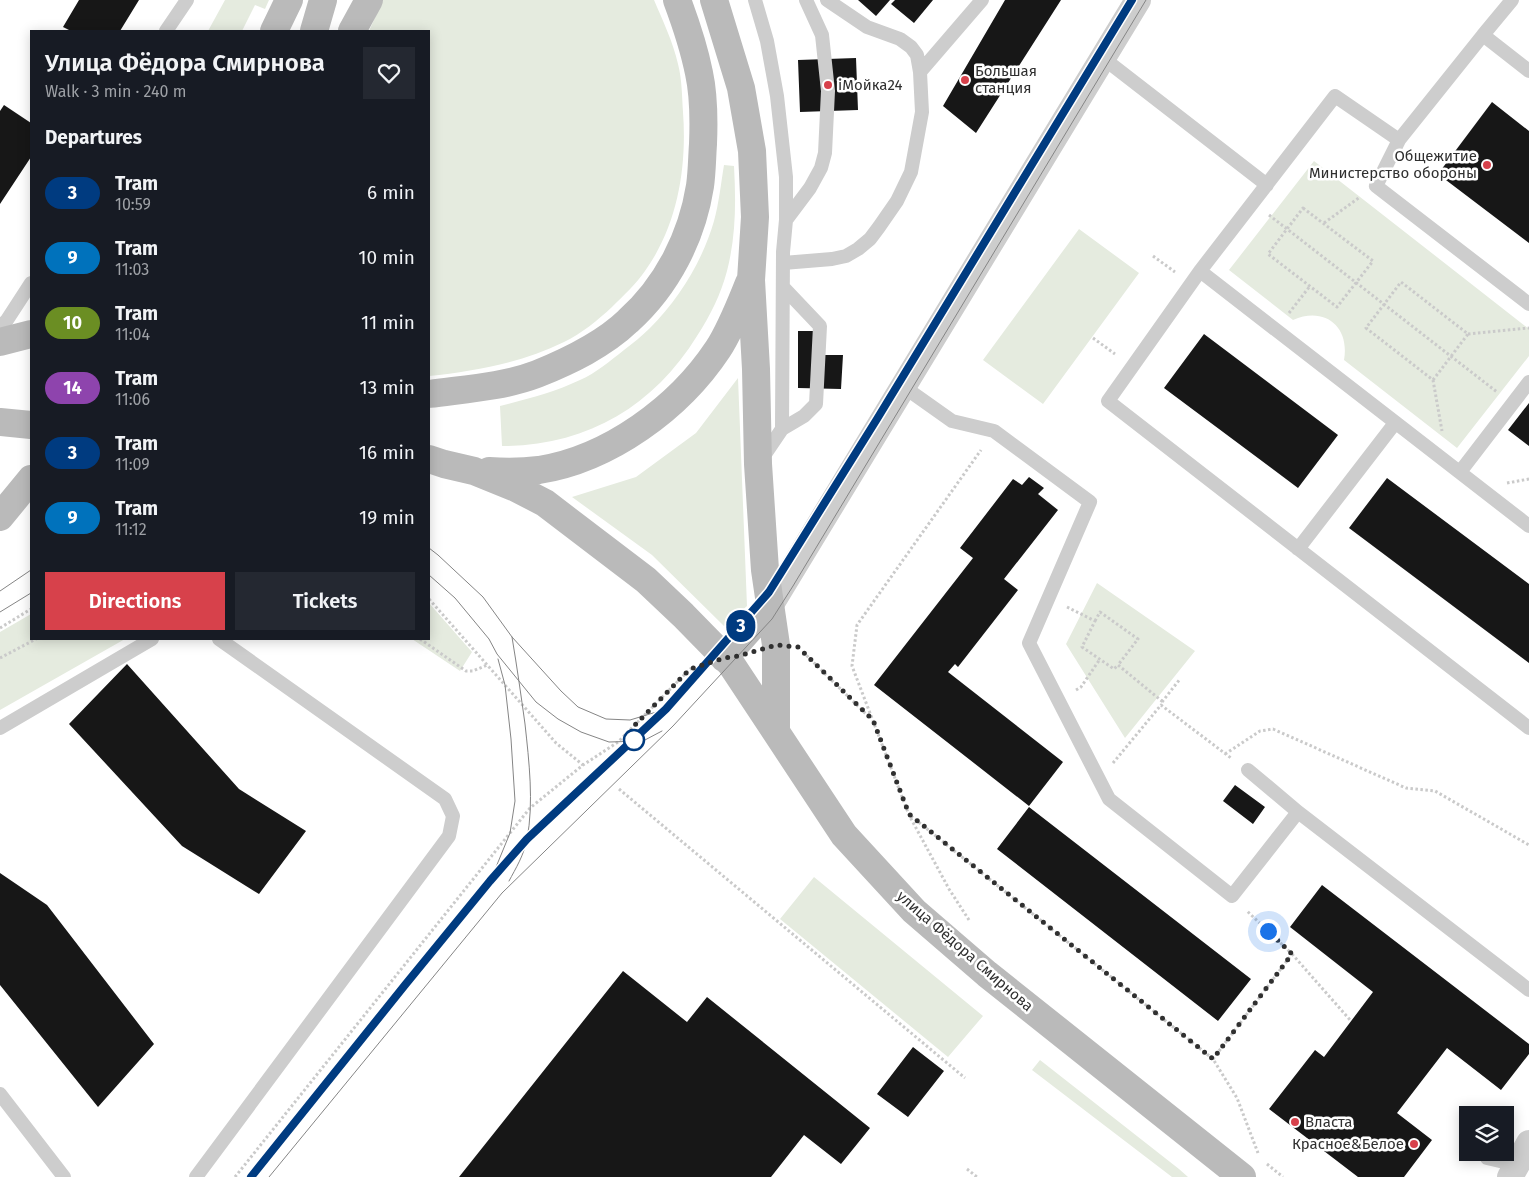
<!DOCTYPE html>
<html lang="en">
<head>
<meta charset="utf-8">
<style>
	:root { --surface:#171b24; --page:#242831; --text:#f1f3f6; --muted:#9ea1a6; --accent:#d7414b }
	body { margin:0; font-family:"Fira Sans",sans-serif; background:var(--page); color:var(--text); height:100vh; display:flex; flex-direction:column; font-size:19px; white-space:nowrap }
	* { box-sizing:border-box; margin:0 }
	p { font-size:16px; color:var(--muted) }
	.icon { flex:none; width:28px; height:28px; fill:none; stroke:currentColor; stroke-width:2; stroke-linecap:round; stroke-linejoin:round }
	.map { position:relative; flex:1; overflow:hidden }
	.panel { position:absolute; left:30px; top:30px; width:400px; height:610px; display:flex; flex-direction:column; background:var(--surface); border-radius:0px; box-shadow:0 2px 12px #0003 }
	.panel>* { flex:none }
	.badge { padding:0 10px; border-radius:16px; font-size:18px; line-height:32px }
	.tools { position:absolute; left:1459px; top:1106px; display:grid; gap:10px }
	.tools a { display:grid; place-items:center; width:55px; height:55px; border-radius:0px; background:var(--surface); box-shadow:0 2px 12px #0003; font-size:25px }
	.you { position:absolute; width:25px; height:25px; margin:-12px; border:4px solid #fff; border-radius:50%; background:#1a73e8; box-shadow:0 0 0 8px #1a73e833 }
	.map>.badge { position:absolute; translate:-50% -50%; box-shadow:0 0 0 2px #fff }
	h2 { padding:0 15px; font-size:19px; line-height:45px }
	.round { display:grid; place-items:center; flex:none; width:52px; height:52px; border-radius:0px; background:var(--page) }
	.head { display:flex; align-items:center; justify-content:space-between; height:85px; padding:0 15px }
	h1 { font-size:24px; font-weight:600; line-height:38px }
	.cta { display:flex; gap:10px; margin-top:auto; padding:10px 15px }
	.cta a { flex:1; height:58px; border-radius:0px; background:var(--accent); color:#fff; font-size:20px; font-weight:600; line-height:58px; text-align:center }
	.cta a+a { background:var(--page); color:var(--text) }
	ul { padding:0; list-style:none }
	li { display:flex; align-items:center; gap:15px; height:65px; padding:0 15px }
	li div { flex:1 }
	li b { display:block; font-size:19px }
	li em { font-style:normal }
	li .badge { min-width:55px; font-weight:700; text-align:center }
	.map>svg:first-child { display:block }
	.green { fill:#e5ebdf }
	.building { fill:#171717 }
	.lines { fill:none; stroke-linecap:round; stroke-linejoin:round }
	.path { stroke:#cacaca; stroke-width:3; stroke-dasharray:2.5 2.5; stroke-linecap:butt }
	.lane { stroke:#cdcdcd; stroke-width:14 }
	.street { stroke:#cdcdcd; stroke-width:26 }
	.secondary { stroke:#bababa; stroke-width:28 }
	.tram { stroke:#858585; stroke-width:1 }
	.line-casing { stroke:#fff; stroke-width:11 }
	.line { stroke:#003b80; stroke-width:8 }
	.walk { stroke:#303030; stroke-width:5; stroke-dasharray:0 9 }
	.poi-dot { fill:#d7414b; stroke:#fff; stroke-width:2 }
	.stop-dot { fill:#fff; stroke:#003b80; stroke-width:2.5 }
	.labels { text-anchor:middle; stroke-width:5; stroke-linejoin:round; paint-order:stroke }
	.poi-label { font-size:15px; fill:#303030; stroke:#fff; text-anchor:start }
	.street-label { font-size:15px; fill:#303030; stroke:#fff }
</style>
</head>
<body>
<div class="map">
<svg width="1529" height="1177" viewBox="0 0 1529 1177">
	<rect width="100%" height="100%" fill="#fff"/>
	<path class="green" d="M 225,0 L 269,0 L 265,9 L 255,5 L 242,31 L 208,31 Z
		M 383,0 L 654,0 C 663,21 673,42 678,64 C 682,79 682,97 683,112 C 687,167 678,225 645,271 C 636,284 624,295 612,307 C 598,320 581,334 564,342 C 521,363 475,371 429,376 L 429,31 L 369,31 Z
		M 1314,161 L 1529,329 L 1529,356 L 1457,448 L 1344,360 C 1350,326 1324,306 1293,320 L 1229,270 Z
		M 724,165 L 734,166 C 736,202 736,236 727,271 C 721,294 710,316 697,336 C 653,407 586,446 502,446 L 500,406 C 527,399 555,392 580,380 C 596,373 610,361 624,350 C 633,343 642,336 650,328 C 679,299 703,260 714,221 C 719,203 721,183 724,165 Z
		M 1079,229 L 1139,273 L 1043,404 L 983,360 Z
		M 738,378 L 747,606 L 724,626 L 652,555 L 572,497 L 636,477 L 696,433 Z
		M 1097,583 L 1195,651 L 1125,738 L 1066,644 Z
		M 429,603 L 472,652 L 460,671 L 412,639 L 429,639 Z
		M 31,614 L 31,639 L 125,639 L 0,710 L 0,632 Z
		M 814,877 L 983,1016 L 948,1057 L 780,919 Z
		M 1040,1060 L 1179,1169 L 1188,1177 L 1172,1177 L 1032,1070 Z"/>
	<path class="building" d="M 79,0 L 139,0 L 120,31 L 71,31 L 63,27 Z
		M 858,0 L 890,0 L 876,16 Z
		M 895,0 L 933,0 L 914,23 L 891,4 Z
		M 1005,0 L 1061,0 L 976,133 L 943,106 Z
		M 856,58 L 858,110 L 800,112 L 798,60 Z
		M 1492,102 L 1529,131 L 1529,243 L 1438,174 Z
		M 4,105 L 31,123 L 31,157 L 0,204 L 0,111 Z
		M 798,331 L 818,331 L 818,355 L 843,355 L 841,389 L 798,388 Z
		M 1204,334 L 1338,435 L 1298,488 L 1164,388 Z
		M 1529,403 L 1529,446 L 1508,430 Z
		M 1029,477 L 1044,488 L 1038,494 L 1058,510 L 1004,579 L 1018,590 L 958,667 L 955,664 L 948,672 L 1063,762 L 1029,806 L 874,685 L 973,558 L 960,548 L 1013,479 L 1022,485 Z
		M 1387,478 L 1529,584 L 1529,663 L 1349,528 Z
		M 127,664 L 239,789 L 306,831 L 259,894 L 182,846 L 69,724 Z
		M 1235,785 L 1265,807 L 1253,824 L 1223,801 Z
		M 1029,807 L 1251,979 L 1218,1021 L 997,849 Z
		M 0,873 L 47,905 L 154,1044 L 98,1107 L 0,985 Z
		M 1322,885 L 1529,1044 L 1529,1054 L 1501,1090 L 1447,1048 L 1397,1113 L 1432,1140 L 1404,1177 L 1358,1177 L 1269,1109 L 1315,1050 L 1324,1057 L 1373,992 L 1290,927 Z
		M 623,971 L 687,1022 L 707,997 L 870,1128 L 841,1164 L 804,1135 L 771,1177 L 459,1177 Z
		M 913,1047 L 944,1071 L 908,1117 L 877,1094 Z"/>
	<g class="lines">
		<path class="path" d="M 1303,208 L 1373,261 L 1337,307 L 1268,254 Z
			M 1269,215 L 1497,392
			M 1324,223 L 1360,197
			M 1153,256 L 1175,272
			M 1289,313 L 1310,286
			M 1468,334 L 1529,328
			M 1093,338 L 1115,354
			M 1433,380 L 1468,334 L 1401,282 L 1366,328 L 1433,380 L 1442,431
			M 1507,483 L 1529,479
			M 429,599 L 556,743 L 583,765
			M 1067,607 L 1095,621 L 1082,647 L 1114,669 L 1118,665 L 1163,702
			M 1095,621 L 1100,612 L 1138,639 L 1118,665
			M 0,628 L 31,609
			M 420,639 L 466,671 L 473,671 L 487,665
			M 803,652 L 870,718
			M 0,658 L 36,639
			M 1076,690 L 1081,687 L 1100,659
			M 1162,702 L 1180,679
			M 1225,754 L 1260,731 L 1273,729 L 1406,788 L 1435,791 L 1529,845
			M 1113,763 L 1161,705 L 1231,758
			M 619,789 L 965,1078
			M 911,816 L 1213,1059 L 1237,1098 L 1258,1153
			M 969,920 L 949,889 L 909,815 L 852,666 L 857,625 L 981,450
			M 1292,954 L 1351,1021
			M 1213,1059 L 1292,954 L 1247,911
			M 1267,1164 L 1283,1177
			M 967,1169 L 977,1177
			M 235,1177 L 530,808 L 583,765 L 618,742 L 690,669 L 695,668"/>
		<path class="lane" d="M 755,0 L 767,41 L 777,96 L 786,177 L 786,220 L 783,252 L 782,429 L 761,460
			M 827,0 L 867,27 L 900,39 L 911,47 L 917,55 L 920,72
			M 166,31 L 187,0
			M 1483,35 L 1512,0
			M 1103,58 L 1267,185
			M 1399,140 L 1483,35 L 1529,71
			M 786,220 L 810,188 L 821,168 L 825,153 L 828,91 L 822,35 L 806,0
			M 783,263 L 832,259 L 846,256 L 858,249 L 870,239 L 879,227 L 897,201 L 911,172 L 922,112 L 920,72 L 982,0
			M 1200,271 L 1529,526
			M 1529,304 L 1376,186 L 1399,140 L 1335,96 L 1200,271 L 1108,401 L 1529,728
			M 0,328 L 7,320 L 31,283
			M 904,387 L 952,421 L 994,431 L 1090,502 L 1029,643 L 1109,799 L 1232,896 L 1298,812 L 1529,990
			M 782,429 L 804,416 L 816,404 L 820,326 L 783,287
			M 1460,472 L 1529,382
			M 1298,549 L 1395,423
			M 0,728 L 152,639
			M 1248,770 L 1298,812
			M 0,1094 L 64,1177
			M 1487,1158 L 1517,1165 L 1521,1164
			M 196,1177 L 449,836 L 453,816 L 445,799 L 219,639"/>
		<path class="street" d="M 770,606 L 1138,0
			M 1510,1177 L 1529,1143"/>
		<path class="secondary" d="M 714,0 L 741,88 L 752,151 L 755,217 L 751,280 L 756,369 L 758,464 L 765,570 L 776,645 L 776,731
			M 274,31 L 289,0
			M 314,31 L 323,0
			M 352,31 L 369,0
			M 0,342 L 31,334
			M 429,394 C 465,389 503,387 537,374 C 569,361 603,345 628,321 C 667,286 692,237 700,186 C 702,172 702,158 703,144 C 704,120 704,96 699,73 C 694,48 686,24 677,0
			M 0,422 L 31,425
			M 429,459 L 444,464 L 474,471 L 516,488 L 545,503 L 646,580 L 683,615 L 731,664 L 844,835 L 914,911 L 987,974 L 1242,1177
			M 489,471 C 505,472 522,472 539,470 C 609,459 679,408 718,349 C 731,329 740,305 749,283
			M 0,517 L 31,479
			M 724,658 L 770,606"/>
		<path class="tram" d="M 429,548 L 438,555 L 483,597 L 512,637 L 561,691 L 578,707 L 606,719 L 630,720 L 663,710
			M 429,575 L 455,598 L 489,639 L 497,654 L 536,702 L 558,719 L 581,732 L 609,742 L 643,741 L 662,731
			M 0,591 L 31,570
			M 0,612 L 31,593
			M 494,872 L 510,833 L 515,801 L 511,739 L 505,685 L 498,659
			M 509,881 C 516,868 524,855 527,839 C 534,803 529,761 525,724 C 521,695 517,667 512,637
			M 251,1177 L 405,985 L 490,881 L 527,839 L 667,709 L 769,593 L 877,419 L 1132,0
			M 269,1177 L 502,893 L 673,726 L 772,619 L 793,586 L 1146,0"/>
	</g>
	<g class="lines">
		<g class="line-casing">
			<path id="line" d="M 251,1177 L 405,985 L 490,881 L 527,839 L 666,709 L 769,592 L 877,419 L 1132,0"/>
		</g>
		<use href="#line" class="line"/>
		<path class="walk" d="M 634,740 L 631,729 L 690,669 L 724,658 L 738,656 L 776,645 L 798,647 L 873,720 L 909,814 L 1213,1059 L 1292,954 L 1268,931"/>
	</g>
	<g class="poi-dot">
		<circle cx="965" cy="80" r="5"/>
		<circle cx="828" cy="85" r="5"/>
		<circle cx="1487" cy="165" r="5"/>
		<circle cx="1295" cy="1122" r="5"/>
		<circle cx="1414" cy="1144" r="5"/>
	</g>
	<circle class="stop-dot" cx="634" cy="740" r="10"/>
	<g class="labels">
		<g class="poi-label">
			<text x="975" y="76">Большая<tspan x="975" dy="17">станция</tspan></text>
			<text x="838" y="90">iМойка24</text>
			<text x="1477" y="161" text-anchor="end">Общежитие<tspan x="1477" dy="17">Министерство обороны</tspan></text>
			<text x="1305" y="1127">Власта</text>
			<text x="1404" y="1149" text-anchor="end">Красное&amp;Белое</text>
		</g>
		<g class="street-label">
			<text transform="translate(965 951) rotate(41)" y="5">улица Фёдора Смирнова</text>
		</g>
	</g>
</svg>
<div class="tools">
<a><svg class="icon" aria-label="layers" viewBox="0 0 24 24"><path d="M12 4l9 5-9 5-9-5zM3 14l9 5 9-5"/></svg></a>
</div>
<div class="you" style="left:1268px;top:931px"></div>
<b class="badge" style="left:741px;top:626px;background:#003b80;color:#fff">3</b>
<section class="panel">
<div class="head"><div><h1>Улица Фёдора Смирнова</h1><p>Walk · 3 min · 240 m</p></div><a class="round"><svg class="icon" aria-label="heart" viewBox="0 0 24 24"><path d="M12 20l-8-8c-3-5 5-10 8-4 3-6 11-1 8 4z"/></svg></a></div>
<h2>Departures</h2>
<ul>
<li><span class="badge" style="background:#003b80;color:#fff">3</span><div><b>Tram</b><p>10:59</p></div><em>6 min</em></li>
<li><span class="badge" style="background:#0072bc;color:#fff">9</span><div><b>Tram</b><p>11:03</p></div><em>10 min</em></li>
<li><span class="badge" style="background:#6b8e23;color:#fff">10</span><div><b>Tram</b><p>11:04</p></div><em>11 min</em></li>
<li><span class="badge" style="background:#8e44ad;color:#fff">14</span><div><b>Tram</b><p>11:06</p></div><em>13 min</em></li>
<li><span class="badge" style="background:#003b80;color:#fff">3</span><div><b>Tram</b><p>11:09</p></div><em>16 min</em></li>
<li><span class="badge" style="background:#0072bc;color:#fff">9</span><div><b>Tram</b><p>11:12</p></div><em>19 min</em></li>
</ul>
<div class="cta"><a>Directions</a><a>Tickets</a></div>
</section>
</div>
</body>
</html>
